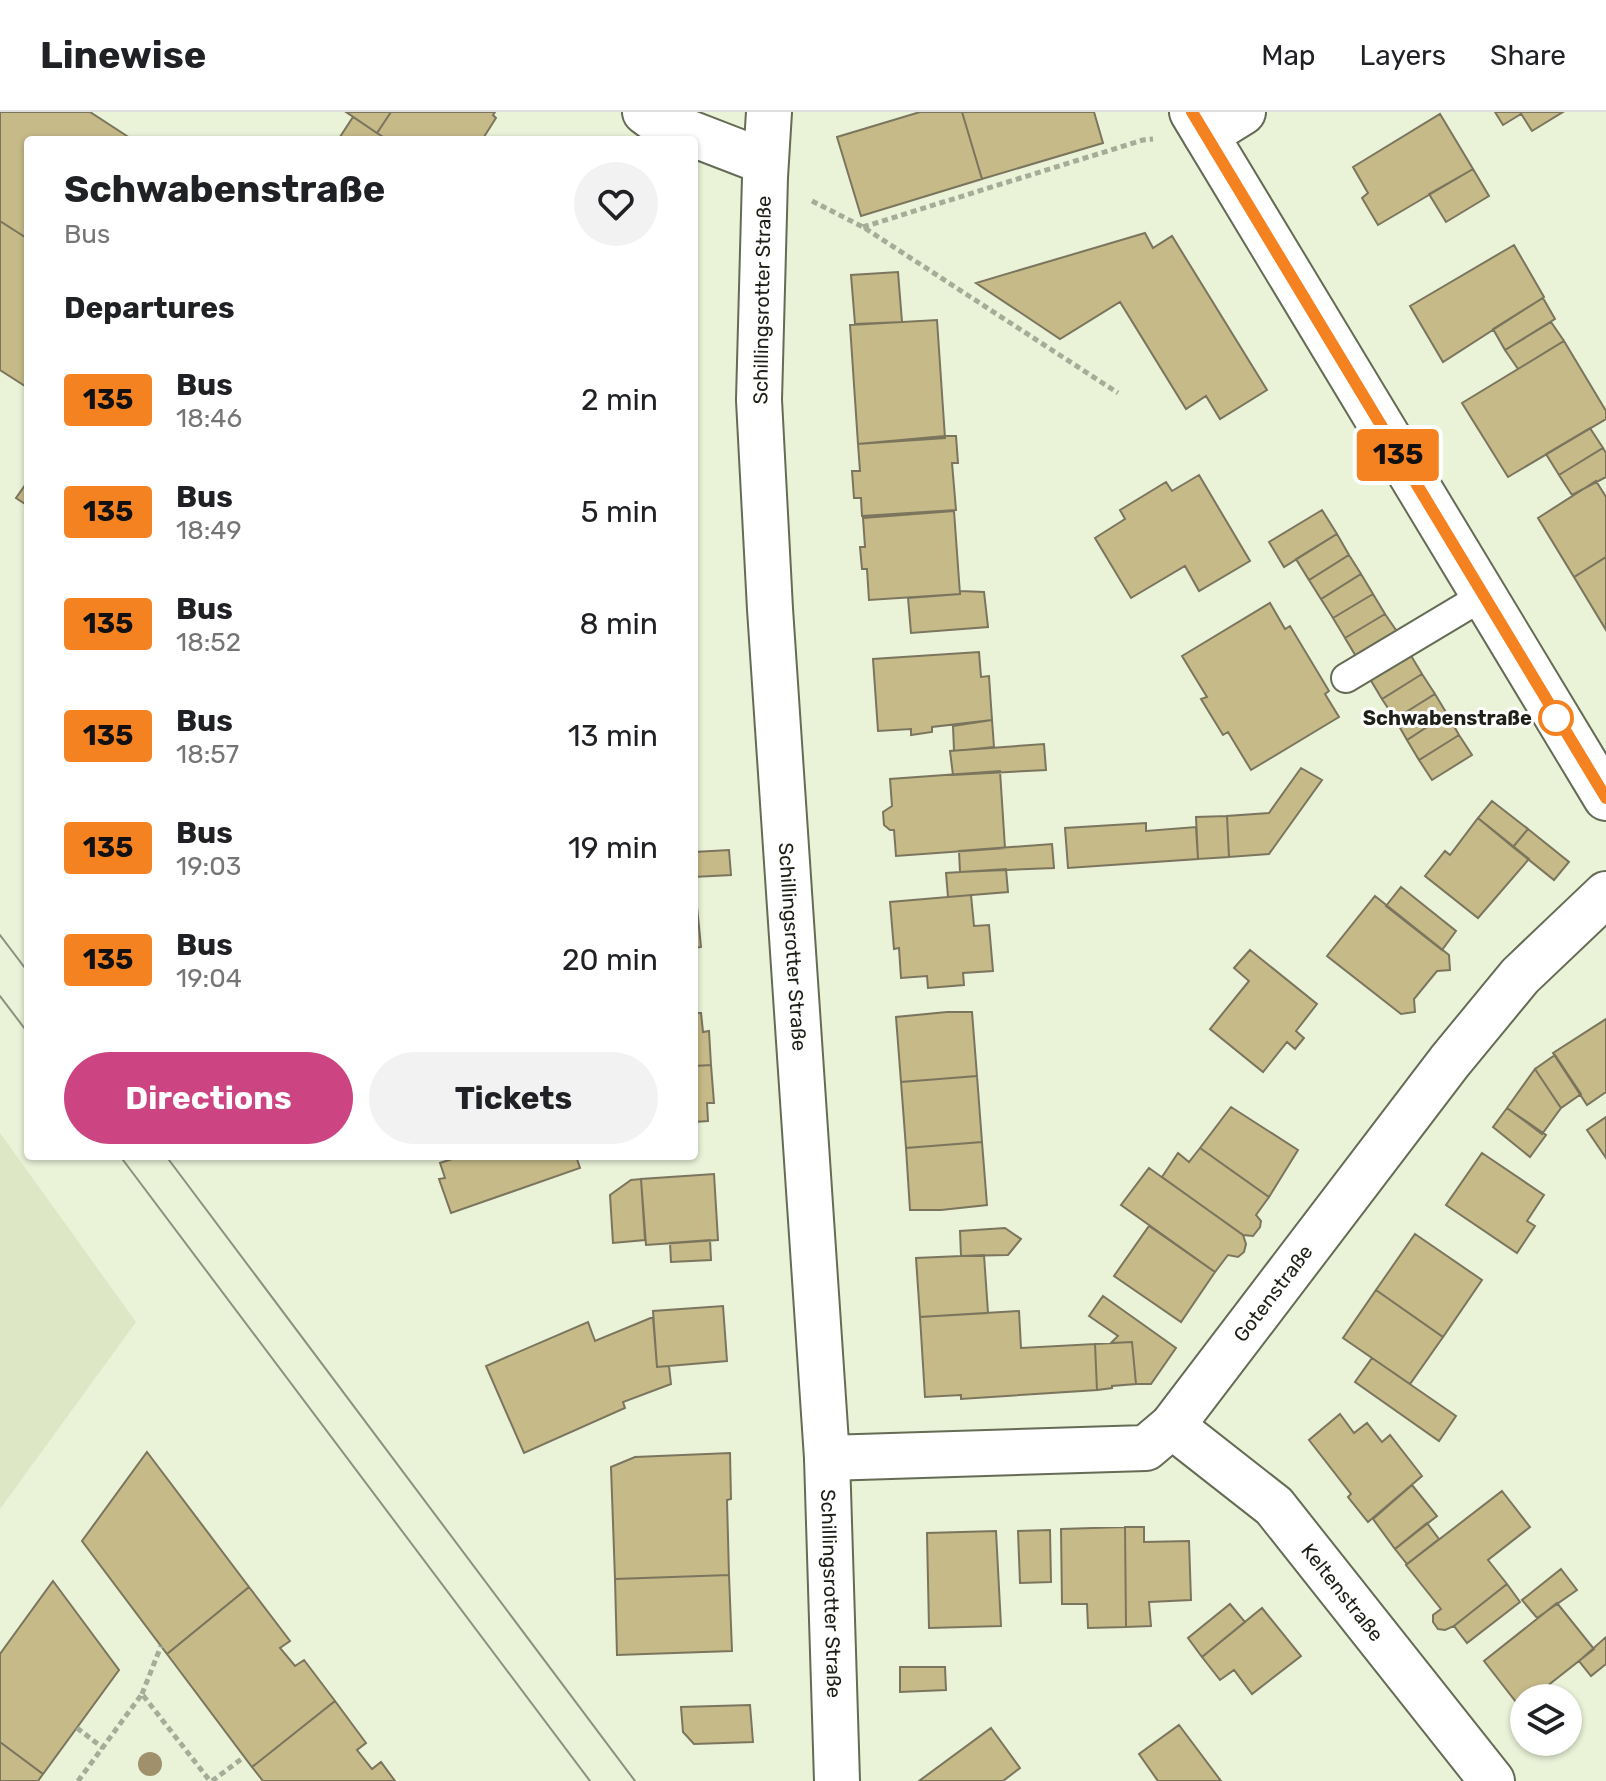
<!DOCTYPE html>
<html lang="en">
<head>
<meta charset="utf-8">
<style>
	:root { --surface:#fff; --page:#f2f2f2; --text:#202124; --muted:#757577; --line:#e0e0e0; --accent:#cc4482 }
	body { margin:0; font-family:Rubik,sans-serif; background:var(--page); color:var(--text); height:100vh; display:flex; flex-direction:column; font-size:30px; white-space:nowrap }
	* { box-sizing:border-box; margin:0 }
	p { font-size:26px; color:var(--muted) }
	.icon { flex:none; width:44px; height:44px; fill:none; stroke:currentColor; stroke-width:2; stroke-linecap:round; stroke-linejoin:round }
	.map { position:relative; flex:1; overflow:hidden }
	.drawer { position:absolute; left:24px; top:24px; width:674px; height:1024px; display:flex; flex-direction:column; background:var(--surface); border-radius:8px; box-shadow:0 2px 6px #0004 }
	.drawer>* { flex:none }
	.badge { padding:0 16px; border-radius:6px; font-size:28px; line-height:52px }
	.fabs { position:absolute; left:1510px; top:1572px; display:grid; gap:16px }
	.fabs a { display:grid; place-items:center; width:72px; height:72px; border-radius:50%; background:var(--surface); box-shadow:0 2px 6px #0004; font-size:40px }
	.map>.badge { position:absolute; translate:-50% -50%; box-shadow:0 0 0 4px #fff }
	h2 { padding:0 40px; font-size:30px; line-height:72px }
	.round { display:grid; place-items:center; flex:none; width:84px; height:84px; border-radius:42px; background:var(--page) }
	.overview { display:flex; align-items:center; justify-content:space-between; height:136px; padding:0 40px }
	h1 { font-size:38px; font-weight:700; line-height:60px }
	.button { display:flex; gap:16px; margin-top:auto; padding:16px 40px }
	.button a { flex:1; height:92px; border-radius:48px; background:var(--accent); color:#fff; font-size:32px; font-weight:700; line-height:92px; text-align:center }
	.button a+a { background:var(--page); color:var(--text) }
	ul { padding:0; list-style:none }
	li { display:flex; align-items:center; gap:24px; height:112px; padding:0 40px }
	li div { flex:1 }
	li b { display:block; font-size:30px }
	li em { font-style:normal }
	li .badge { min-width:88px; font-weight:700; text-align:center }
	header { display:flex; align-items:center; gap:48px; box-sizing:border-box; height:112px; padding:0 40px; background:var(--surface); border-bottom:2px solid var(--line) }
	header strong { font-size:38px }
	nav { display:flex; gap:44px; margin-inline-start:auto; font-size:28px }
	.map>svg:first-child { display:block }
	.built { fill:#dde7c6 }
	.building { fill:#c6ba89; stroke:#7b755e; stroke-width:2 }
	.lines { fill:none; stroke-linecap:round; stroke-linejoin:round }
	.service-casing { stroke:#656b55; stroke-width:32 }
	.minor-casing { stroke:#656b55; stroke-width:48 }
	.tertiary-casing { stroke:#656b55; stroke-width:48 }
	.path { stroke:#a6ac98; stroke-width:5; stroke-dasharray:6 4; stroke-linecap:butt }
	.service { stroke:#fff; stroke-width:28 }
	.minor { stroke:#fff; stroke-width:44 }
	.tertiary { stroke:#fff; stroke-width:44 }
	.tram { stroke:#8c917f; stroke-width:2 }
	.tree { fill:#a0916c }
	.line-casing { stroke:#fff; stroke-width:18 }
	.line { stroke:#f58220; stroke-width:12 }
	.stop-dot { fill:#fff; stroke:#f58220; stroke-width:4 }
	.labels { text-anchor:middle; stroke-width:6; stroke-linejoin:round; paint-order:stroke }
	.street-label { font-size:20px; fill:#1e2017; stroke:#fff }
	.stop-label { font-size:20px; font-weight:bold; fill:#1e2017; stroke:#fff; text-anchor:end }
</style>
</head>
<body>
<header>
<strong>Linewise</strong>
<nav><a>Map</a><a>Layers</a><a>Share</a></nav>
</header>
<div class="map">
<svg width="1606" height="1669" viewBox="0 0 1606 1669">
	<rect width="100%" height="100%" fill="#eaf2d8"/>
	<path class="built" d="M 0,1021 L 136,1210 L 0,1397 Z"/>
	<path class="building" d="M 0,0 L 90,0 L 133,28 L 28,28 L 28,127 L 0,109 Z
		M 346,0 L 391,0 L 377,21 Z
		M 391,0 L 495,0 L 493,3 L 496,6 L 482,28 L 388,28 L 377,21 Z
		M 920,0 L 962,0 L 982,67 L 861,104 L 837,25 Z
		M 962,0 L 1094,0 L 1103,31 L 982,67 Z
		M 1495,0 L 1520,0 L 1521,2 L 1503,13 Z
		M 1520,0 L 1563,0 L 1532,19 Z
		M 1440,2 L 1473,57 L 1378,113 L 1362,86 L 1368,81 L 1353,55 Z
		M 353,5 L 377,21 L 388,28 L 338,28 Z
		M 1473,57 L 1489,84 L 1446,110 L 1429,82 Z
		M 0,109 L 28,127 L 28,276 L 0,258 Z
		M 1145,121 L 1153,136 L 1172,124 L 1267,278 L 1220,307 L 1206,284 L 1186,297 L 1120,190 L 1060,227 L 976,171 Z
		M 1514,133 L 1544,185 L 1443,250 L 1410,194 Z
		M 898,160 L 902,210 L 855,212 L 851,163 Z
		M 1543,186 L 1555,207 L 1505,238 L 1493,217 Z
		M 937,208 L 945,326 L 858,332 L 850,213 Z
		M 1551,210 L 1564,229 L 1518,257 L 1505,238 Z
		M 1564,229 L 1606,299 L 1606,307 L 1508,365 L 1462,291 Z
		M 1590,316 L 1603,336 L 1559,363 L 1546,342 Z
		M 945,324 L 956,324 L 958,351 L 952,351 L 956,398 L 862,404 L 861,386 L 854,386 L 852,359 L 860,359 L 858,332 Z
		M 1603,336 L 1606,341 L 1606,365 L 1572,383 L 1559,363 Z
		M 1199,363 L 1250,449 L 1199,479 L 1185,454 L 1131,486 L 1095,426 L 1125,407 L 1120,398 L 1166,370 L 1172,379 Z
		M 28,369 L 28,394 L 16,386 Z
		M 1596,369 L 1606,385 L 1606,445 L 1574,465 L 1538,406 Z
		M 1322,398 L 1337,422 L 1284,455 L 1269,430 Z
		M 954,399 L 960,482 L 869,488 L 867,457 L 862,457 L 860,435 L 865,435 L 863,406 Z
		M 1337,422 L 1349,443 L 1309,468 L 1296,447 Z
		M 1349,443 L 1361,462 L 1321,487 L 1309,468 Z
		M 1606,445 L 1606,518 L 1574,465 Z
		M 1361,462 L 1373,482 L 1333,506 L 1321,487 Z
		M 960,479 L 984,480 L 988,515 L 911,521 L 908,486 L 960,482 Z
		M 1373,482 L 1385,502 L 1345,526 L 1333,506 Z
		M 1270,491 L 1285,517 L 1290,514 L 1329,579 L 1325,582 L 1339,605 L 1251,658 L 1228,620 L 1223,623 L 1201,587 L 1207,585 L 1182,544 Z
		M 1385,502 L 1398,521 L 1357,546 L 1345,526 Z
		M 979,540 L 981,565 L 989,564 L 992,608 L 932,615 L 932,620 L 911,623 L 911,617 L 878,619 L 873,547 Z
		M 1410,542 L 1422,562 L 1382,587 L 1370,567 Z
		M 1422,562 L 1435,582 L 1395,607 L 1382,587 Z
		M 1435,582 L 1447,602 L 1407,628 L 1395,607 Z
		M 1447,602 L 1459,623 L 1419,648 L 1407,628 Z
		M 992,608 L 994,635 L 954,639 L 953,614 Z
		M 1459,623 L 1472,643 L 1432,668 L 1419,648 Z
		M 1044,632 L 1046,658 L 953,663 L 950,639 Z
		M 1301,656 L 1322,668 L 1269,742 L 1229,745 L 1227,704 L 1269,701 Z
		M 1000,659 L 1005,736 L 896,744 L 894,718 L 890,718 L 884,713 L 883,700 L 892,694 L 890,667 Z
		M 1492,689 L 1528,717 L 1513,735 L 1478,706 Z
		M 1227,704 L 1229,745 L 1198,747 L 1196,705 Z
		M 1478,706 L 1529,747 L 1478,806 L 1425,764 L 1445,739 L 1450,743 Z
		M 1146,711 L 1146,719 L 1196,715 L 1198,747 L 1068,756 L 1065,716 Z
		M 1528,717 L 1569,750 L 1554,768 L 1513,735 Z
		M 1052,732 L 1054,756 L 960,760 L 959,739 Z
		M 729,738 L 731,763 L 694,765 L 694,740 Z
		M 1006,757 L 1008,780 L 948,785 L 946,761 Z
		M 694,765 L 701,835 L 694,836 Z
		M 1401,775 L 1456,819 L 1442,838 L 1386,794 Z
		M 971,783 L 974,814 L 989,813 L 993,859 L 963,861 L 964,873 L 928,876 L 927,864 L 901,866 L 899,836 L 894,837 L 890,790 Z
		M 1375,784 L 1449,843 L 1450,858 L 1437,859 L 1414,887 L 1415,900 L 1401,902 L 1327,844 Z
		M 1250,838 L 1317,892 L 1296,919 L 1304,926 L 1295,937 L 1287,930 L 1263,960 L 1210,917 L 1249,869 L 1234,856 Z
		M 947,900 L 972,900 L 977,964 L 901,970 L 896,905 Z
		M 694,901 L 701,901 L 703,920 L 709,919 L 711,953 L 694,954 Z
		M 1606,907 L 1606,980 L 1587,993 L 1553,941 Z
		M 1555,943 L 1581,982 L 1561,996 L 1535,957 Z
		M 711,953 L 714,991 L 707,991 L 708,1009 L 694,1010 L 694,954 Z
		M 1535,957 L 1561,996 L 1542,1022 L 1507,996 Z
		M 977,964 L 982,1030 L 906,1036 L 901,970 Z
		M 1231,995 L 1298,1038 L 1269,1085 L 1200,1036 Z
		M 1507,996 L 1546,1023 L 1530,1045 L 1493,1015 Z
		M 1606,1005 L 1606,1046 L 1587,1018 Z
		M 982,1030 L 987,1093 L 941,1098 L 910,1098 L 906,1036 Z
		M 1200,1036 L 1269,1085 L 1256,1103 L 1261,1109 L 1260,1115 L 1253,1124 L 1243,1123 L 1162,1065 L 1178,1041 L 1189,1050 Z
		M 1482,1041 L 1544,1083 L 1527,1109 L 1535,1114 L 1517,1141 L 1446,1093 Z
		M 461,1044 L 576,1044 L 580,1056 L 451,1101 L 439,1067 L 445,1066 L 440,1051 Z
		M 1149,1056 L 1243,1123 L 1246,1132 L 1244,1140 L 1238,1145 L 1228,1143 L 1215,1160 L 1121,1093 Z
		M 714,1062 L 718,1128 L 646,1133 L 641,1067 Z
		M 641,1067 L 645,1128 L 613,1131 L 610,1083 L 631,1068 Z
		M 1149,1114 L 1215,1160 L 1181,1210 L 1114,1164 Z
		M 1005,1116 L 1021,1127 L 1008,1143 L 961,1144 L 960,1119 Z
		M 1415,1122 L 1482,1168 L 1443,1225 L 1376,1178 Z
		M 710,1128 L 711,1148 L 671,1150 L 670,1131 Z
		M 984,1143 L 988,1201 L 920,1205 L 916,1146 Z
		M 1376,1178 L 1443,1225 L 1410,1272 L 1343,1226 Z
		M 1103,1184 L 1176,1236 L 1151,1272 L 1136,1272 L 1132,1230 L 1111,1231 L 1118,1224 L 1089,1204 Z
		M 723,1194 L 727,1249 L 657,1255 L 653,1199 Z
		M 1019,1199 L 1021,1236 L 1095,1232 L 1097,1278 L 961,1287 L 961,1283 L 925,1285 L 920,1205 Z
		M 653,1205 L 657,1255 L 669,1254 L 671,1272 L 623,1290 L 625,1296 L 524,1341 L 486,1254 L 588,1210 L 595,1229 Z
		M 1132,1230 L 1136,1272 L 1112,1274 L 1112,1276 L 1097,1278 L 1095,1232 Z
		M 1372,1246 L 1456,1304 L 1439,1329 L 1355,1270 Z
		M 1340,1302 L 1354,1321 L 1367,1311 L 1382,1330 L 1390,1323 L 1422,1364 L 1368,1410 L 1348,1385 L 1351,1382 L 1309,1328 Z
		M 147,1340 L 249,1475 L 167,1542 L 82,1429 Z
		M 730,1341 L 731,1387 L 727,1388 L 729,1463 L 615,1467 L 611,1355 L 635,1345 Z
		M 1412,1373 L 1437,1404 L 1395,1437 L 1373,1407 Z
		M 1502,1379 L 1530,1415 L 1488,1448 L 1507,1472 L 1454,1514 L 1445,1518 L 1438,1517 L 1433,1510 L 1433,1503 L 1441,1497 L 1406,1453 Z
		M 1427,1411 L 1439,1427 L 1407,1452 L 1395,1437 Z
		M 1125,1415 L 1126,1515 L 1088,1516 L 1087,1492 L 1062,1492 L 1061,1417 Z
		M 1125,1415 L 1144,1415 L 1144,1430 L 1189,1429 L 1191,1488 L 1149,1490 L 1151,1514 L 1126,1515 Z
		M 1050,1418 L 1051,1470 L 1020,1471 L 1018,1419 Z
		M 996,1419 L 1001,1514 L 929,1516 L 927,1421 Z
		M 1561,1457 L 1577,1478 L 1537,1506 L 1522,1488 Z
		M 729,1463 L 732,1539 L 617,1543 L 615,1467 Z
		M 53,1469 L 119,1558 L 43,1662 L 0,1630 L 0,1542 Z
		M 1507,1472 L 1520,1490 L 1467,1531 L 1454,1514 Z
		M 249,1475 L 290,1529 L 280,1536 L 295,1554 L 304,1548 L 335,1589 L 252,1655 L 167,1542 Z
		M 1557,1491 L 1594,1537 L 1532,1586 L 1524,1586 L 1524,1592 L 1520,1595 L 1484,1549 Z
		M 1230,1492 L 1245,1510 L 1202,1545 L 1188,1526 Z
		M 1262,1496 L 1301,1544 L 1252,1582 L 1234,1558 L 1220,1568 L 1202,1545 Z
		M 1606,1525 L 1606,1552 L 1591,1564 L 1579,1549 Z
		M 900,1555 L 945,1555 L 946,1578 L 900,1580 Z
		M 335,1589 L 366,1631 L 357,1638 L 372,1657 L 381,1650 L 395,1669 L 263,1669 L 252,1655 Z
		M 750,1593 L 753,1630 L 694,1632 L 683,1620 L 681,1595 Z
		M 1179,1613 L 1221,1669 L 1158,1669 L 1139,1642 Z
		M 991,1616 L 1020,1656 L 1003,1669 L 919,1669 Z
		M 0,1630 L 43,1662 L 38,1669 L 0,1669 Z"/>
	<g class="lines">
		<g class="service-casing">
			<path id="service" d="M 1346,566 L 1483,484"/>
		</g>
		<g class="minor-casing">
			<g id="minor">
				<path d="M 645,0 L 656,8 L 765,50"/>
				<path d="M 1206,23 L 1243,0"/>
				<path id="s1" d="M 1172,1314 L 1274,1394 L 1492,1669"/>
				<path id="s2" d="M 827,1346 L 1146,1336 L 1172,1314 L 1450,949 L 1520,864 L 1606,782"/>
			</g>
		</g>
		<g class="tertiary-casing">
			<g id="tertiary">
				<path id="s3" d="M 769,0 L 765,65 L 759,288 L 770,497 L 827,1346 L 837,1669"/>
				<path d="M 1192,0 L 1606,686"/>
			</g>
		</g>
		<path class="path" d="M 812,89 L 863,115 L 1118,281
			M 863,115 L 1143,28 L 1153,27
			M 142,1582 L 161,1534
			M 77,1616 L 103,1636
			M 78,1669 L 142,1582 L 210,1669
			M 212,1669 L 244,1645"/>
		<use href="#service" class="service"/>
		<use href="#minor" class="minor"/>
		<use href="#tertiary" class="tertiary"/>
		<path class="tram" d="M 0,823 L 28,860
			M 0,884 L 28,921
			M 120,1044 L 590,1669
			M 166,1044 L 635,1669"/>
	</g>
	<circle class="tree" cx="150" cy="1652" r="12"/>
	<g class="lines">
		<g class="line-casing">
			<path id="line" d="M 1192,0 L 1606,686"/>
		</g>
		<use href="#line" class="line"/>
	</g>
	<circle class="stop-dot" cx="1556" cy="606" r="16"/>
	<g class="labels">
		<g class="street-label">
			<text transform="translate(762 188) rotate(-89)" y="7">Schillingsrotter Straße</text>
			<text dy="7" stroke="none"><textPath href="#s3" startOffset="836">Schillingsrotter Straße</textPath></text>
			<text dy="7" stroke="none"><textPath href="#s2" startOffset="520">Gotenstraße</textPath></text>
			<text dy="7" stroke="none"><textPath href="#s3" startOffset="1484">Schillingsrotter Straße</textPath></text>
			<text dy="7" stroke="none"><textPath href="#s1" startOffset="240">Keltenstraße</textPath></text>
		</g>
		<g class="stop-label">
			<text x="1532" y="613">Schwabenstraße</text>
		</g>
	</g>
</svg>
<div class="fabs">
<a><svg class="icon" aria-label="layers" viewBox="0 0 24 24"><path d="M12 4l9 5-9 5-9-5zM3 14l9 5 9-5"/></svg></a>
</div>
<b class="badge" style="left:1398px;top:343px;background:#f58220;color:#111">135</b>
<section class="drawer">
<div class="overview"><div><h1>Schwabenstraße</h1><p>Bus</p></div><a class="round"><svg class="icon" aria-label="heart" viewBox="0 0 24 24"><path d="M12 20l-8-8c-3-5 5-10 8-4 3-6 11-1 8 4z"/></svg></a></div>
<h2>Departures</h2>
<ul>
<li><span class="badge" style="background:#f58220;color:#111">135</span><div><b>Bus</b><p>18:46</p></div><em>2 min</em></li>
<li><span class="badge" style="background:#f58220;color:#111">135</span><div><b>Bus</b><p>18:49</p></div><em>5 min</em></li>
<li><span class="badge" style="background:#f58220;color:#111">135</span><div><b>Bus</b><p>18:52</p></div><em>8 min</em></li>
<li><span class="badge" style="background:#f58220;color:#111">135</span><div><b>Bus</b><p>18:57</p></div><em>13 min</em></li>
<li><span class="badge" style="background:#f58220;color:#111">135</span><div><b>Bus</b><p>19:03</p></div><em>19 min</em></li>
<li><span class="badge" style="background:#f58220;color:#111">135</span><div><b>Bus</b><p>19:04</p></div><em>20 min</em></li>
</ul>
<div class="button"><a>Directions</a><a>Tickets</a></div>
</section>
</div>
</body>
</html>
